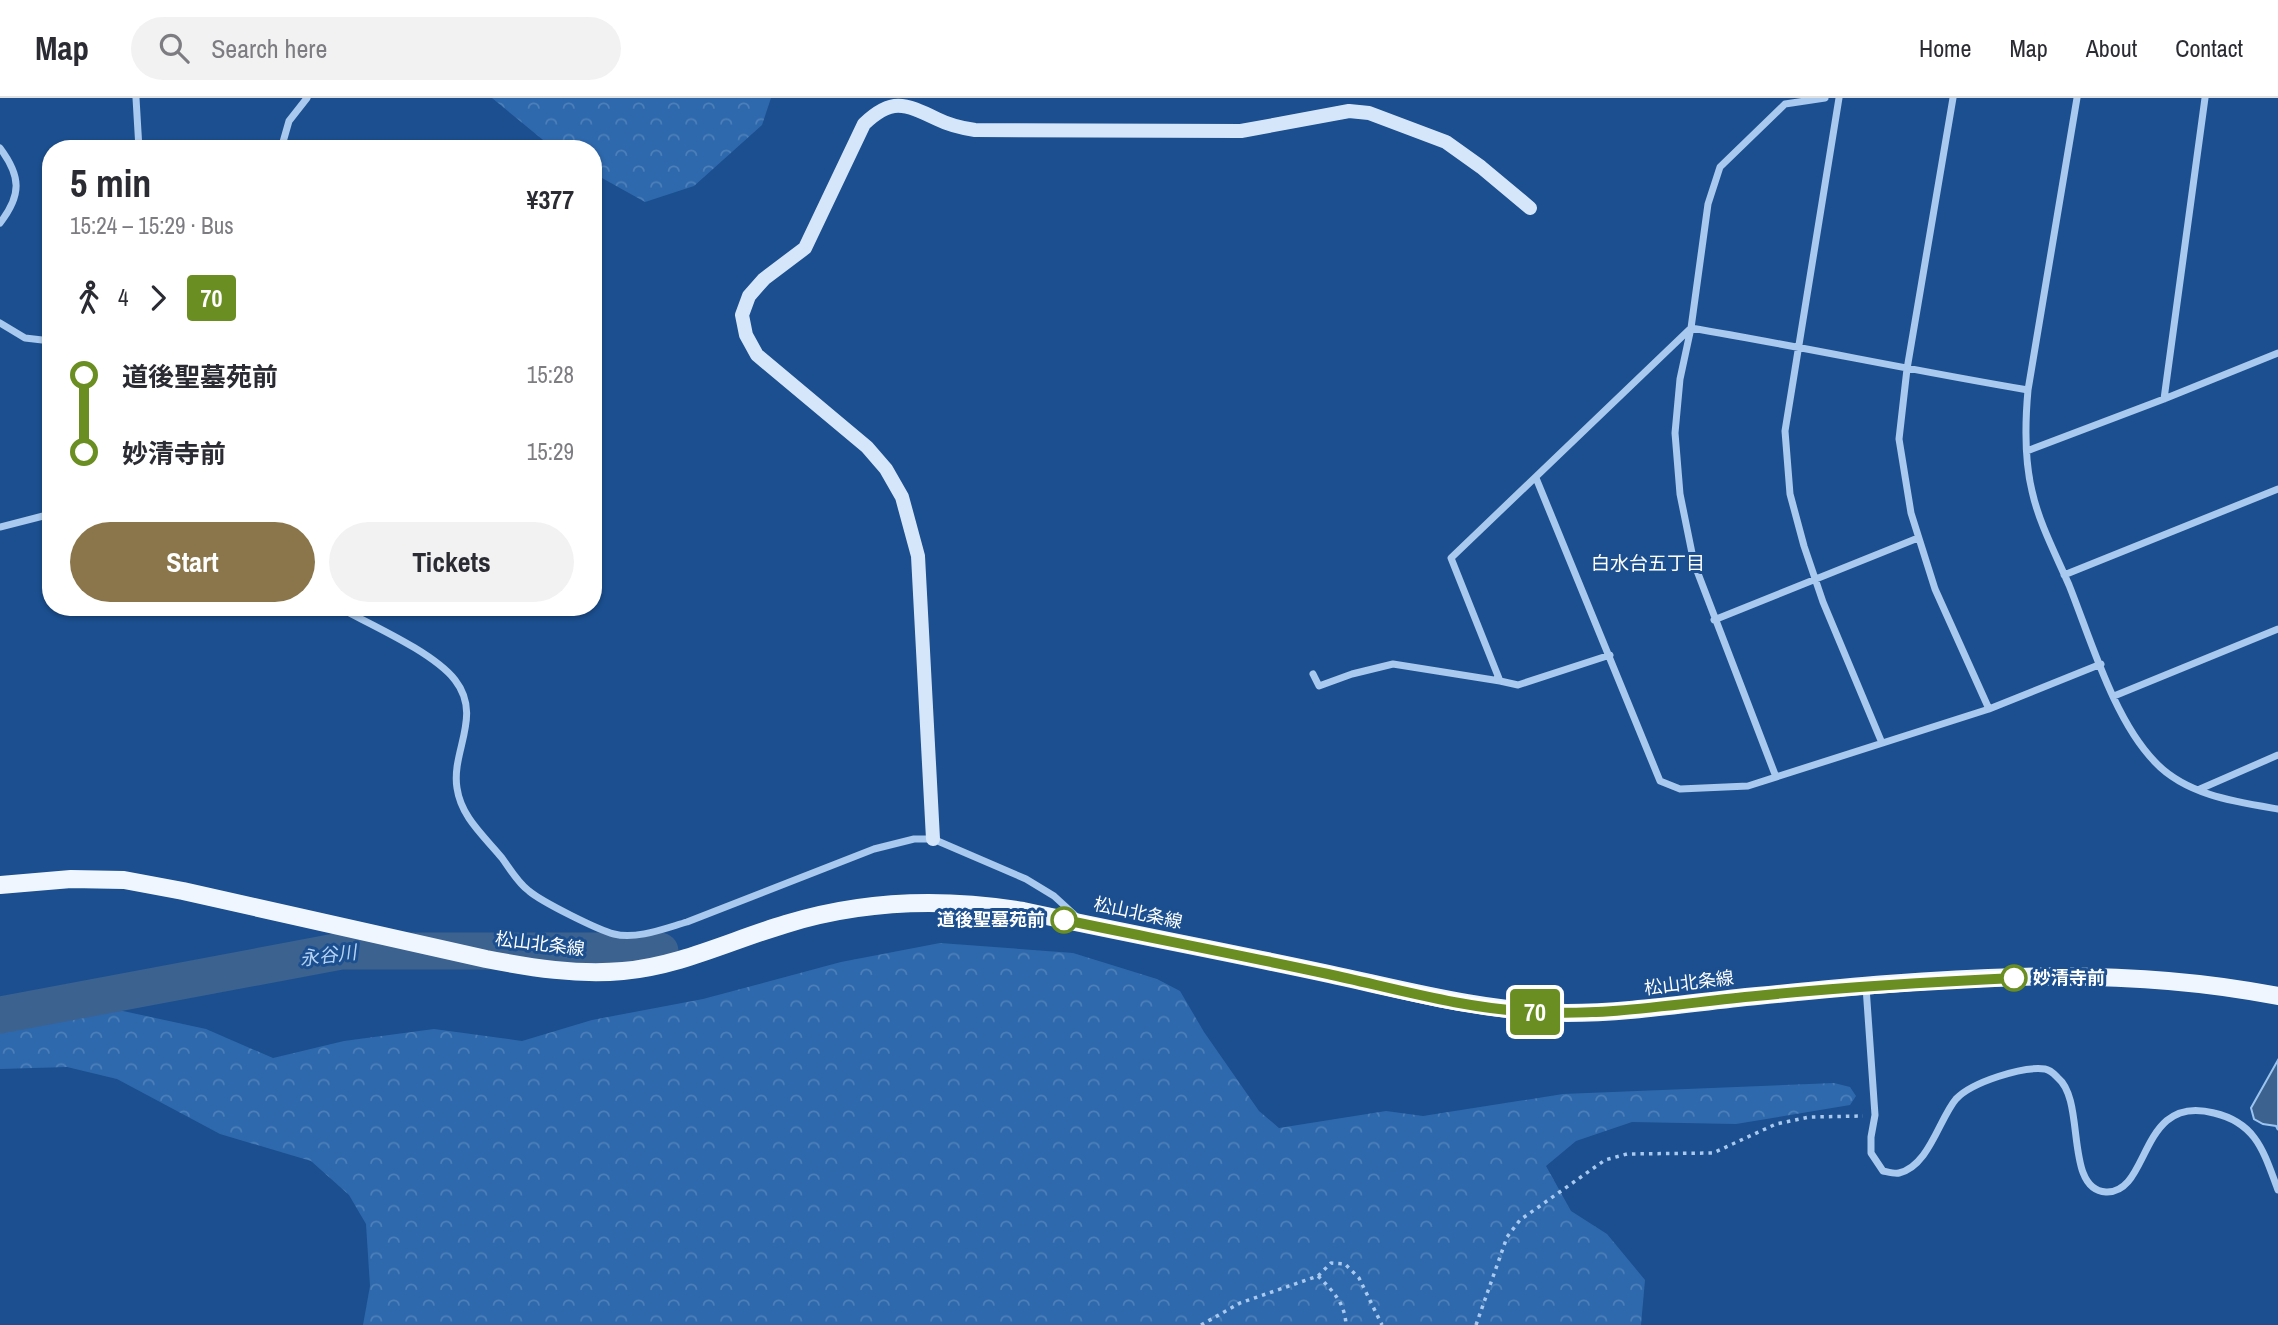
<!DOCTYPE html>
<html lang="en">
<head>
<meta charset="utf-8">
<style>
	:root { --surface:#fff; --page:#f2f2f3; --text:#2b2b33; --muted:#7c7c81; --line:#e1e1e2; --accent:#8a764a }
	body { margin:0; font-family:"Archivo Narrow","Noto Sans JP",sans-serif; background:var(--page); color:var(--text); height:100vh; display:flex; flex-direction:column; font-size:26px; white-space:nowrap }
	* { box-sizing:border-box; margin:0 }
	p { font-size:23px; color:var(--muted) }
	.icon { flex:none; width:38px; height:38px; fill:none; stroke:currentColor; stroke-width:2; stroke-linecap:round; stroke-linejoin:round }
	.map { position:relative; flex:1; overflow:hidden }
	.panel { position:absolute; left:42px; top:42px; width:560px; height:476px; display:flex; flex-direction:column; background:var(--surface); border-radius:28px; box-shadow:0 2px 5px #0004 }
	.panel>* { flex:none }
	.badge { padding:0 14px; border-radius:5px; font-size:24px; line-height:46px }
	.map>.badge { position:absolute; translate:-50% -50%; box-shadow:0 0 0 4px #fff }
	.legs { display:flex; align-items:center; gap:10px; height:77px; padding:0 28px; font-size:23px }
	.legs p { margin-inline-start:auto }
	.overview { display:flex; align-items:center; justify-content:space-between; height:119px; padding:0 28px }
	h1 { font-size:38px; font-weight:700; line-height:52px }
	.cta { display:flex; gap:14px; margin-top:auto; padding:14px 28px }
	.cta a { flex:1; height:80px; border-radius:42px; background:var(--accent); color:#fff; font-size:28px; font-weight:700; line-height:80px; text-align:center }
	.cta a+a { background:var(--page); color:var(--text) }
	ul { padding:0 28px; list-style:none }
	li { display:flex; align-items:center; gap:24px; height:77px; font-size:26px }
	li i { display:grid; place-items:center; width:10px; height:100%; margin:0 9px; background:currentColor }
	li i::after { content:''; width:18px; height:18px; margin:-9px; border:5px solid; border-radius:50%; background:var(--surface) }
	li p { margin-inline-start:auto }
	li:first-child i { background:linear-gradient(#0000 50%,currentColor 0) }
	li:last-child i { background:linear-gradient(currentColor 50%,#0000 0) }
	header { display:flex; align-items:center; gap:42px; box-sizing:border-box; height:98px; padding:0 35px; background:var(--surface); border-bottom:2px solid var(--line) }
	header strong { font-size:33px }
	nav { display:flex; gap:38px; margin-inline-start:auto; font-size:24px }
	.search { width:490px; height:63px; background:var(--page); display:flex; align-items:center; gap:18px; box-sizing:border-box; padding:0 24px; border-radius:38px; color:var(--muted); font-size:26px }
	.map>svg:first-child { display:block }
	.forest { fill:url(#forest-crowns) }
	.water { fill:#3c6290; stroke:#9cc4f0; stroke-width:2 }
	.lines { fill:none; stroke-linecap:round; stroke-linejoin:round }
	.river { stroke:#3c6290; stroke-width:37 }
	.path { stroke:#a9c9ee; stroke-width:3.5; stroke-dasharray:3.5 5; stroke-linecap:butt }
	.street { stroke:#a9c9ee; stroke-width:7 }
	.secondary { stroke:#d6e6fa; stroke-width:14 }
	.primary { stroke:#f0f6ff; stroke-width:18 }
	.line-1-casing { stroke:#fff; stroke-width:16 }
	.line-1 { stroke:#6b8e23; stroke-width:10 }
	.stop-1-dot { fill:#fff; stroke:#6b8e23; stroke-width:3.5 }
	.labels { text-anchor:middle; stroke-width:6; stroke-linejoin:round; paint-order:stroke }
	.street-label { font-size:18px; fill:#fff; stroke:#1b4f8f }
	.stop-label { font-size:18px; font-weight:bold; fill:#fff; stroke:#1b4f8f; text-anchor:end }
	.neighbourhood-label { font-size:19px; fill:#fff; stroke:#1b4f8f }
	.water-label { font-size:19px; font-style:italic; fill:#b5d3f5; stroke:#1b4f8f }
</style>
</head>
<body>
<header>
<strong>Map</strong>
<div class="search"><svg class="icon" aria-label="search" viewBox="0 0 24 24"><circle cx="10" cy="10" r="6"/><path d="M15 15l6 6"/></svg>Search here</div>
<nav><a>Home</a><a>Map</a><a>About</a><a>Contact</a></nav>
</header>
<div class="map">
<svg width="2278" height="1227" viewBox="0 0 2278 1227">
	<defs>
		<pattern id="forest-crowns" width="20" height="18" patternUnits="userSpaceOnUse" patternTransform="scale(1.75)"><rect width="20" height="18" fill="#2e69ad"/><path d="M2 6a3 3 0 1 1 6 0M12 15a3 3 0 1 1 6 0" fill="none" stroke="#4d80b9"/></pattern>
	</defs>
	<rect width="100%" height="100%" fill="#1b4f8f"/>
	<path class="forest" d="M 492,0 L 771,0 L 762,27 L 694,88 L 645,104 L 593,75 L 593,51 L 554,51 Z
		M 940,845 L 1073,855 L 1157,881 L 1180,893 L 1204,934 L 1259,1013 L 1279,1030 L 1386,1013 L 1423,1018 L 1563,996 L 1834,985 L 1850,989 L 1856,998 L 1850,1007 L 1736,1026 L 1632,1024 L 1576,1043 L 1546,1068 L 1571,1113 L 1607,1136 L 1645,1182 L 1641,1227 L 363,1227 L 370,1188 L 366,1126 L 349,1097 L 311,1063 L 220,1036 L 117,981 L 67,969 L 0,971 L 0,926 L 73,914 L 123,913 L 206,931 L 273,960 L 344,943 L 434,931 L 522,943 L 592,922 L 703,901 L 841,864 Z"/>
	<path class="water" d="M 2278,962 L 2278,1032 L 2276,1028 L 2263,1026 L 2254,1021 L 2251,1010 Z"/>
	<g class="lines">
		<path class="river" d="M 0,917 L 341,853 L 660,853"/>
		<path class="path" d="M 1318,1178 C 1333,1193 1345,1205 1346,1227
			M 1201,1227 L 1240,1205 L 1318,1178 L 1331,1165 L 1345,1166 L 1359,1180 L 1382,1227
			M 1476,1227 L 1507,1139 L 1520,1122 L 1605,1062 L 1627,1056 L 1713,1055 L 1776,1026 L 1809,1019 L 1863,1018"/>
		<path class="street" d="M 136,0 L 139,51
			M 1839,0 L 1785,333 L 1790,396 L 1804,448 L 1823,504 L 1882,645
			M 1953,0 L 1907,271 L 1899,341 L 1911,415 L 1935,491 L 1989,611
			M 2077,0 L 2028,292 C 2025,325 2024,360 2032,393 C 2039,425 2056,457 2069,487 C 2091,542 2114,622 2155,664 C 2186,697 2236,704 2278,711
			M 0,50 C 21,78 22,97 0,125
			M 281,51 L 289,23 L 307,0
			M 0,225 L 25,240 L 51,243
			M 1691,230 C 1803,249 1915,273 2028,292
			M 2164,301 L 2205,0
			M 2027,353 L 2164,301 L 2278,255
			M 1536,380 L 1660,683 L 1680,691 L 1748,688 L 1989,611 L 2101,566
			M 0,429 L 51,416
			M 2064,477 L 2278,391
			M 338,509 C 371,527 433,554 455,582 C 483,618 451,653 457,690 C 461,719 484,738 502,760 C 510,771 518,785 529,793 C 542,804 598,832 614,836 C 636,842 666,830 687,824 L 874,751 L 914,741 L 933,741 L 1026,781 L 1054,798 L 1078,820
			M 1714,522 L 1918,440
			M 1610,557 L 1518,587 L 1500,583 L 1451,460 L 1691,230
			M 1313,576 L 1319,588 L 1352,576 L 1393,566 L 1500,583
			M 2114,598 L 2278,531
			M 1776,679 L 1694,465 L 1680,396 L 1675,335 L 1680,281 L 1691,230 L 1708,106 L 1720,69 L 1785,6 L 1825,0
			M 2200,691 L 2278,657
			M 1866,889 L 1875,1017 L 1871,1039 L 1871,1055 L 1883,1073 C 1888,1074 1895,1076 1899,1075 C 1929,1068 1939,1021 1956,1001 C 1972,984 2023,968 2045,971 C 2051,972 2054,976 2058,980 C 2086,1003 2064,1092 2106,1094 C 2151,1096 2138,995 2214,1015 C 2257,1025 2264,1055 2278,1092"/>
		<path class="secondary" d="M 933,741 L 918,458 L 902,399 L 886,371 L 867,349 L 757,257 L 746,237 L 742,217 L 749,198 L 764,181 L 805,150 L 864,26 C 891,0 904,5 937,21 C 949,27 961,30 975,32 L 1241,33 L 1349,13 L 1369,15 L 1446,44 L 1481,69 L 1530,110"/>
		<path class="primary" d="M 0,787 L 71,781 L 124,782 L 183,793 L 486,861 C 532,870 577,877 623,873 C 680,868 732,842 786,826 C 864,802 944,800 1023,813 C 1125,835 1227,854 1329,876 C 1408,893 1485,914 1567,915 C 1631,915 1694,904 1757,898 C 1930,881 2107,864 2278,898"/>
	</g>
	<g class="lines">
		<g class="line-1-casing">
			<path id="line-1" d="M 1064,822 C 1152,840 1240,857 1328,876 C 1397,891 1465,911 1535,914 C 1610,918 1682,905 1756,898 C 1842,889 1928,884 2014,880"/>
		</g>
		<use href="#line-1" class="line-1"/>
	</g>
	<g class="stop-1-dot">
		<circle cx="1064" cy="822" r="12"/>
		<circle cx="2014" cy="880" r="12"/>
	</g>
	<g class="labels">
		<g class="street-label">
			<text transform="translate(1138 815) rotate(12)" y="6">松山北条線</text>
			<text transform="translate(540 846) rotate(7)" y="6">松山北条線</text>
			<text transform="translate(1689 885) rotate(-7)" y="6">松山北条線</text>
		</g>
		<g class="stop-label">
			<text x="1045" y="828">道後聖墓苑前</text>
			<text x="2033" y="886" text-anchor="start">妙清寺前</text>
		</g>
		<g class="neighbourhood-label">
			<text x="1648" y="472">白水台五丁目</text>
		</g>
		<g class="water-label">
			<text transform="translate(328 857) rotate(-7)" y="7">永谷川</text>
		</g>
	</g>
</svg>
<b class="badge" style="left:1535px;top:914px;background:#6b8e23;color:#fff">70</b>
<section class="panel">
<div class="overview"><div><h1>5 min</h1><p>15:24 – 15:29 · Bus</p></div><b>¥377</b></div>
<div class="legs"><svg class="icon" aria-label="walk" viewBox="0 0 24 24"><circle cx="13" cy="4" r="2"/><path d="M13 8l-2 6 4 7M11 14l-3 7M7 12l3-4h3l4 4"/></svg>4<svg class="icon" aria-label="forward" viewBox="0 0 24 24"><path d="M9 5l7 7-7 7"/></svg><b class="badge" style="background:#6b8e23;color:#fff">70</b></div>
<ul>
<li><i style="color:#6b8e23"></i><b>道後聖墓苑前</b><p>15:28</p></li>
<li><i style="color:#6b8e23"></i><b>妙清寺前</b><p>15:29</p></li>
</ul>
<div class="cta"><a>Start</a><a>Tickets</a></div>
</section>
</div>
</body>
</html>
